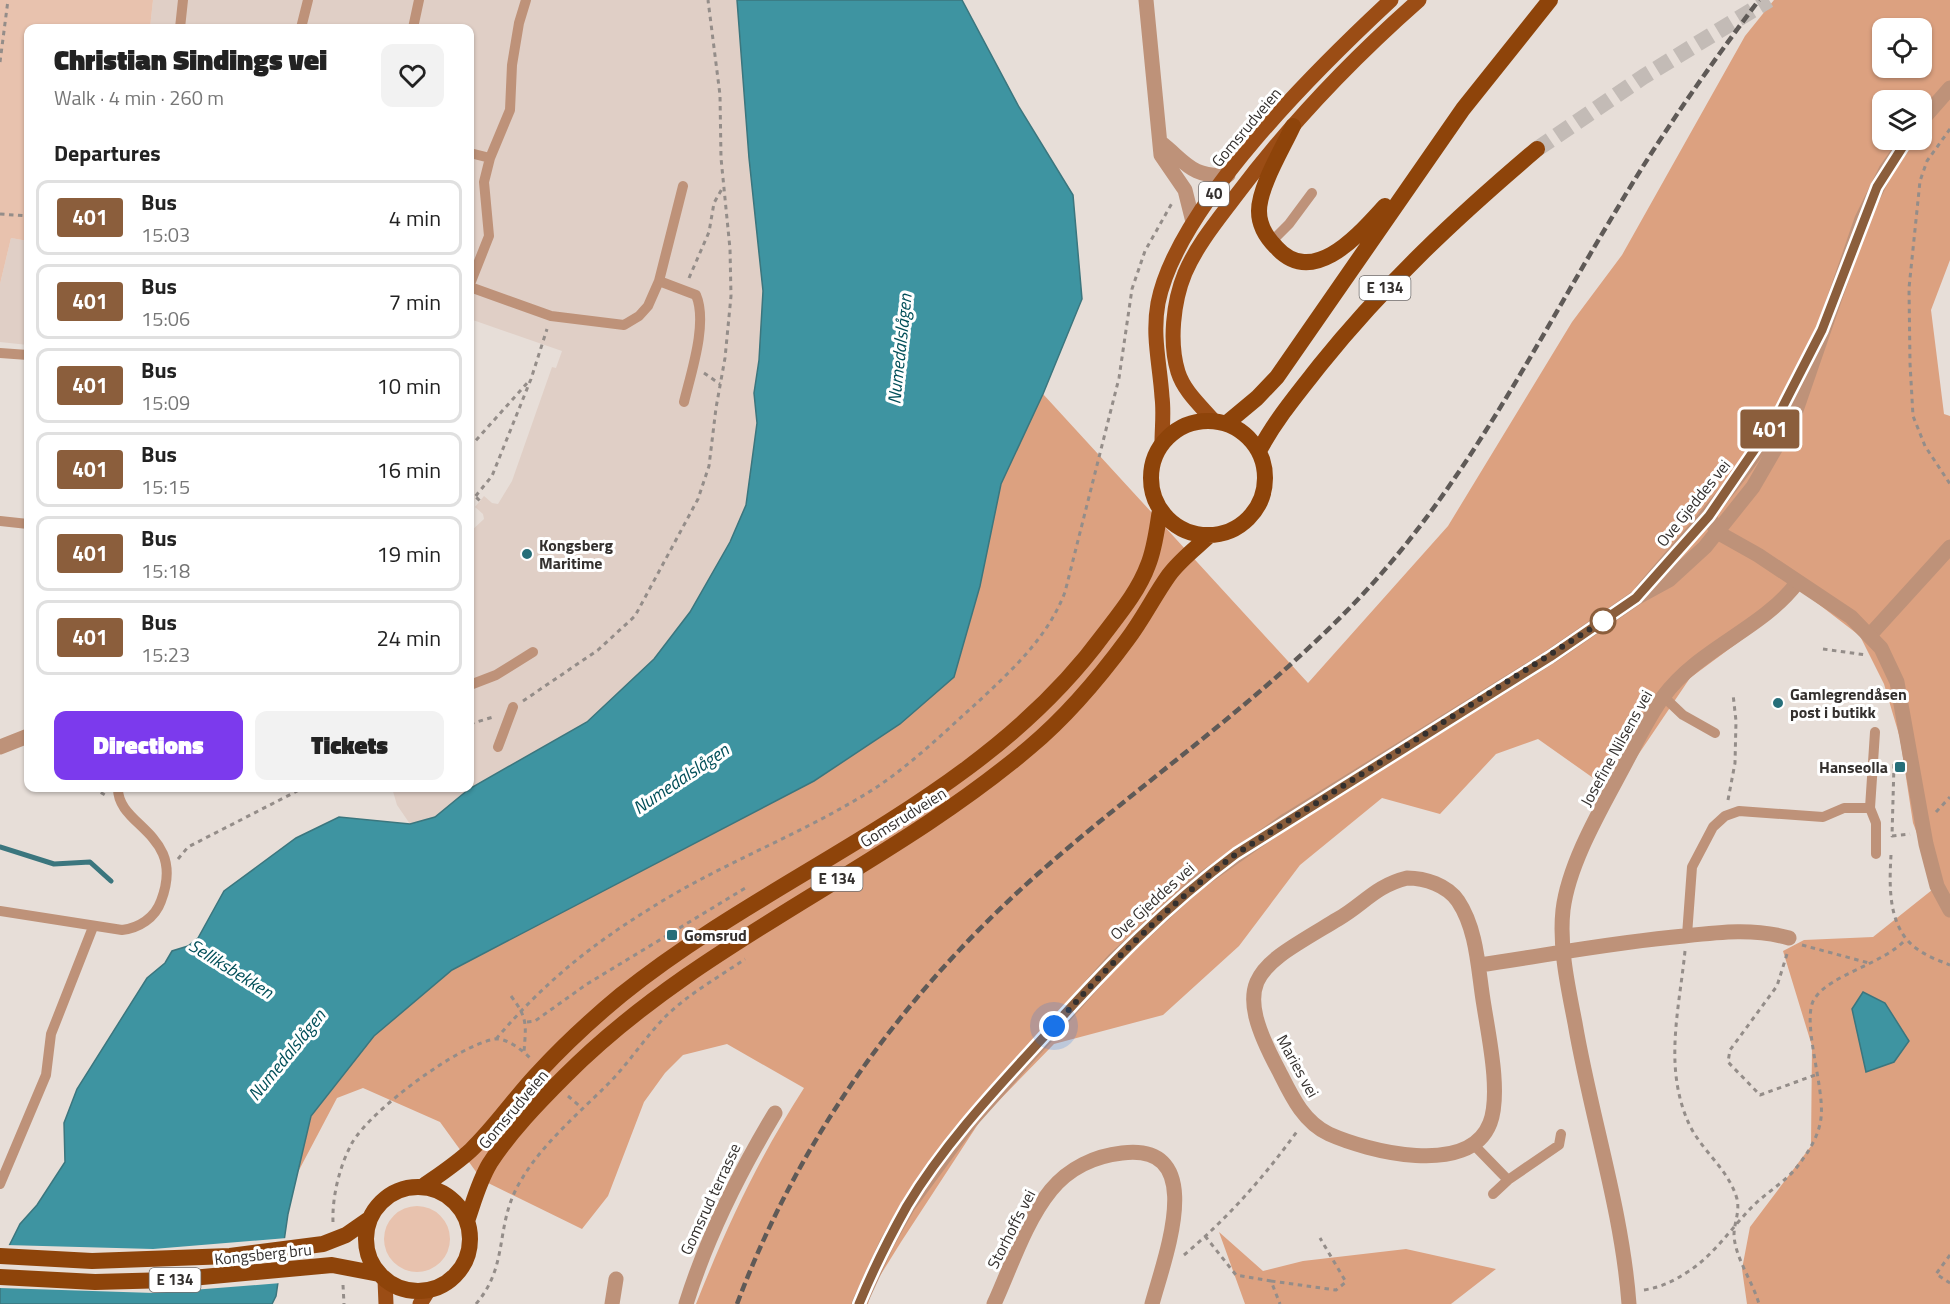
<!DOCTYPE html>
<html lang="en">
<head>
<meta charset="utf-8">
<style>
	:root { --surface:#fff; --page:#f2f2f2; --text:#222; --muted:#767676; --line:#e0e0e0; --accent:#7c3aed }
	body { margin:0; font-family:"Titillium Web",sans-serif; background:var(--page); color:var(--text); height:100vh; display:flex; flex-direction:column; font-size:22px; white-space:nowrap }
	* { box-sizing:border-box; margin:0 }
	p { font-size:20px; color:var(--muted) }
	.icon { flex:none; width:33px; height:33px; fill:none; stroke:currentColor; stroke-width:2; stroke-linecap:round; stroke-linejoin:round }
	.map { position:relative; flex:1; overflow:hidden }
	.drawer { position:absolute; left:24px; top:24px; width:450px; height:768px; display:flex; flex-direction:column; background:var(--surface); border-radius:12px; box-shadow:0 2px 4px #0004 }
	.drawer>* { flex:none }
	.badge { padding:0 12px; border-radius:4px; font-size:21px; line-height:39px }
	.buttons { position:absolute; left:1872px; top:18px; display:grid; gap:12px }
	.buttons a { display:grid; place-items:center; width:60px; height:60px; border-radius:12px; background:var(--surface); box-shadow:0 2px 4px #0004; font-size:30px }
	.you { position:absolute; width:30px; height:30px; margin:-15px; border:4px solid #fff; border-radius:50%; background:#1a73e8; box-shadow:0 0 0 9px #1a73e833 }
	.map>.badge { position:absolute; translate:-50% -50%; box-shadow:0 0 0 3px #fff }
	h2 { padding:0 30px; font-size:22px; line-height:54px }
	.round { display:grid; place-items:center; flex:none; width:63px; height:63px; border-radius:12px; background:var(--page) }
	.overview { display:flex; align-items:center; justify-content:space-between; height:102px; padding:0 30px }
	h1 { font-size:28px; font-weight:800; line-height:45px }
	.cta { display:flex; gap:12px; margin-top:auto; padding:12px 30px }
	.cta a { flex:1; height:69px; border-radius:12px; background:var(--accent); color:#fff; font-size:24px; font-weight:800; line-height:69px; text-align:center }
	.cta a+a { background:var(--page); color:var(--text) }
	ul { padding:0; list-style:none }
	li { display:flex; align-items:center; gap:18px; height:75px; margin:0 12px 9px; padding:0 18px; border:3px solid var(--line); border-radius:12px }
	li div { flex:1 }
	li b { display:block; font-size:22px }
	li em { font-style:normal }
	li .badge { min-width:66px; font-weight:700; text-align:center }
	.map>svg:first-child { display:block }
	.built { fill:#e0cfc6 }
	.green { fill:#e8c2ae }
	.forest { fill:#dca180; fill-rule:evenodd }
	.water { fill:#3e94a1; stroke:#3b767e; stroke-width:1.5 }
	.pier { fill:#e7ded8 }
	.lines { fill:none; stroke-linecap:round; stroke-linejoin:round }
	.stream { stroke:#3b767e; stroke-width:5 }
	.trunk-tunnel { stroke:#c3bbb6; stroke-width:16; stroke-dasharray:16 8; stroke-linecap:butt }
	.path { stroke:#948d89; stroke-width:3; stroke-dasharray:4.5 4.5; stroke-linecap:butt }
	.service { stroke:#be9279; stroke-width:10 }
	.minor { stroke:#be9279; stroke-width:15 }
	.tertiary { stroke:#be9279; stroke-width:15 }
	.primary { stroke:#9b4d15; stroke-width:15 }
	.trunk { stroke:#8e440a; stroke-width:16 }
	.rail { stroke:#5f5a57; stroke-width:4.5; stroke-dasharray:9 4.5; stroke-linecap:butt }
	.line-casing { stroke:#fff; stroke-width:14 }
	.line { stroke:#8b5e3c; stroke-width:9 }
	.walk { stroke:#34302e; stroke-width:6; stroke-dasharray:0 10.8 }
	.poi-dot { fill:#266e79; stroke:#fff; stroke-width:2 }
	.stop-dot { fill:#fff; stroke:#8b5e3c; stroke-width:3 }
	.labels { text-anchor:middle; stroke-width:6; stroke-linejoin:round; paint-order:stroke }
	.shield { fill:#fff; stroke:#716e6d; stroke-width:1.5 }
	.shield-label { font-size:15px; font-weight:bold; fill:#34302e }
	.street-label { font-size:16px; fill:#34302e; stroke:#fff }
	.poi-label { font-size:16px; font-weight:bold; fill:#34302e; stroke:#fff; text-anchor:start }
	.water-label { font-size:18px; font-style:italic; fill:#004e58; stroke:#fff }
</style>
</head>
<body>
<div class="map">
<svg width="1950" height="1304" viewBox="0 0 1950 1304">
	<rect width="100%" height="100%" fill="#e7ded8"/>
	<path class="built" d="M 153,0 L 737,0 L 749,158 L 763,291 L 759,360 L 754,393 L 757,423 L 746,505 L 730,542 L 690,612 L 673,638 L 635,680 L 587,722 L 469,789 L 435,817 L 410,824 L 397,805 L 392,788 L 470,788 L 470,532 L 484,519 L 483,514 L 475,507 L 484,496 L 492,503 L 498,504 L 512,481 L 552,367 L 556,368 L 562,351 L 470,319 L 470,28 L 150,28 Z
		M 11,238 L 28,241 L 28,345 L 0,342 L 0,284 Z"/>
	<path class="green" d="M 0,0 L 153,0 L 150,28 L 28,28 L 28,241 L 11,238 L 0,284 Z
		M384 1239a33 33 0 1 1 66 0a33 33 0 1 1-66 0Z"/>
	<path class="forest" d="M 1774,0 L 1950,0 L 1950,260 L 1931,310 L 1944,414 L 1950,416 L 1950,1304 L 1747,1304 L 1742,1269 L 1750,1227 L 1811,1146 L 1812,1046 L 1783,951 L 1804,940 L 1873,937 L 1937,886 L 1913,823 L 1900,738 L 1884,684 L 1860,636 L 1795,586 L 1767,621 L 1690,678 L 1613,792 L 1538,739 L 1496,754 L 1440,814 L 1382,798 L 1300,865 L 1239,946 L 1163,1015 L 1054,1044 L 982,1118 L 901,1242 L 873,1287 L 868,1304 L 696,1304 C 727,1226 758,1159 804,1088 L 727,1044 L 683,1055 L 665,1073 L 644,1102 L 608,1196 L 582,1229 L 482,1180 L 440,1122 L 363,1088 L 337,1098 L 298,1172 L 311,1116 L 374,1036 L 452,970 L 814,781 L 900,724 L 973,611 L 1001,484 L 1043,394 L 1308,683 L 1448,526 L 1572,322 L 1622,255 L 1745,36 ZM 1882,28 L 1922,28 L 1922,68 L 1882,68 ZM 1882,100 L 1922,100 L 1922,140 L 1882,140 Z
		M 1219,1232 L 1263,1271 L 1303,1261 L 1406,1249 L 1496,1269 L 1451,1304 L 1245,1304 Z"/>
	<path class="water" d="M 737,0 L 962,0 L 1019,107 L 1073,195 L 1082,299 L 1043,394 L 1001,484 L 980,586 L 954,677 L 900,724 L 814,781 L 452,970 L 374,1036 L 311,1116 L 288,1214 L 276,1296 L 272,1304 L 0,1304 L 0,1283 L 8,1248 L 20,1224 L 37,1205 L 65,1162 L 64,1123 L 77,1089 L 147,978 L 165,963 L 172,951 L 188,946 L 198,938 L 224,891 L 296,838 L 339,817 L 410,824 L 435,817 L 469,789 L 587,722 L 654,659 L 690,612 L 730,542 L 746,505 L 757,423 L 754,393 L 759,360 L 763,291 L 749,158 Z
		M 1863,992 L 1885,1003 L 1909,1041 L 1894,1062 L 1866,1072 L 1852,1009 Z"/>
	<path class="pier" d="M 287,1238 L 281,1283 L 154,1293 L 0,1288 L 0,1271 L 6,1245 L 153,1249 Z"/>
	<g class="lines">
		<path class="stream" d="M 0,847 L 54,864 L 90,862 L 111,881"/>
		<path class="trunk-tunnel" d="M 1537,149 L 1643,77 L 1769,0"/>
		<path class="path" d="M 0,62 L 8,0
			M 1950,129 L 1927,161 L 1920,181 L 1909,288 L 1910,363 L 1913,416 L 1925,446 L 1950,484
			M 0,214 L 28,216
			M 689,278 L 709,232 L 714,203 L 723,187
			M 704,373 L 720,384
			M 470,447 L 529,381
			M 470,491 L 480,501
			M 470,503 L 492,476 L 531,379 L 547,329
			M 1823,649 L 1866,655
			M 523,701 L 598,650 L 635,616 L 698,499 L 709,466 L 716,408 L 725,358 L 731,296 L 730,249 L 721,158 L 720,95 L 708,0
			M 470,724 L 493,717
			M 1894,764 L 1892,836 L 1910,834
			M 93,788 L 105,795
			M 1728,800 L 1735,763 L 1736,721 L 1733,694
			M 1936,812 L 1950,797
			M 1891,855 C 1889,889 1888,931 1920,951 C 1929,957 1940,961 1950,965
			M 178,859 L 188,847 L 303,788
			M 1802,945 L 1869,963
			M 1685,951 C 1679,1011 1663,1069 1690,1126 C 1703,1152 1729,1170 1737,1199 C 1740,1212 1734,1223 1734,1235 C 1735,1258 1753,1282 1759,1304
			M 1787,954 L 1777,986 L 1730,1050 L 1728,1062 L 1760,1095 L 1818,1074
			M 511,996 C 528,1018 526,1025 524,1052
			M 527,1022 L 535,1021 L 587,984 L 747,887
			M 496,1039 C 544,983 588,947 651,908 C 717,866 792,838 859,798 C 903,773 941,735 979,701 C 1013,669 1048,637 1065,592 L 1119,378 L 1132,289 L 1145,251 L 1172,203
			M 568,1096 L 583,1109
			M 333,1222 C 332,1196 340,1165 352,1143 C 371,1110 458,1045 495,1039 C 507,1038 522,1050 530,1058
			M 1205,1236 L 1236,1275 L 1271,1281 L 1280,1304
			M 1184,1255 C 1228,1218 1265,1176 1298,1130
			M 1950,1255 L 1936,1274 L 1950,1283
			M 1271,1281 L 1336,1290 L 1346,1282 L 1320,1238
			M 343,1285 L 344,1304
			M 1644,1290 C 1662,1287 1674,1281 1689,1271 C 1714,1255 1732,1227 1753,1206 C 1767,1192 1785,1182 1797,1167 C 1808,1153 1819,1136 1821,1118 C 1825,1087 1800,1018 1815,998 C 1831,974 1884,964 1906,939
			M 476,1304 C 510,1264 494,1226 520,1182 C 541,1145 578,1114 608,1084 C 629,1063 646,1036 667,1015 C 690,993 719,977 745,959"/>
		<path class="service" d="M 180,28 L 183,0
			M 301,28 L 308,0
			M 413,28 L 419,0
			M 470,153 L 490,158
			M 1271,242 L 1289,224 L 1312,193
			M 659,281 L 696,295 C 708,323 691,373 684,402
			M 470,284 L 489,236 L 484,182 L 490,158 L 510,110 L 512,65 L 519,23 L 526,0
			M 470,287 L 551,316 L 624,325 L 639,316 L 648,306 L 659,281 L 683,186
			M 0,353 L 28,355
			M 0,521 L 28,524
			M 470,685 L 496,675 L 533,652
			M 1663,696 L 1683,715 L 1715,733
			M 498,747 L 513,707
			M 1870,808 L 1875,732
			M 0,911 L 122,930 C 139,928 155,918 161,901 C 187,833 117,827 118,788
			M 1687,935 L 1692,867 L 1713,827 L 1725,816 L 1739,811 L 1823,817 L 1844,808 L 1870,808 L 1876,823 L 1876,854
			M 1473,1144 L 1508,1180
			M 0,1184 L 46,1075 L 51,1034 L 93,927
			M 1493,1194 L 1508,1180 L 1559,1145 L 1561,1134"/>
		<path class="minor" d="M 1146,0 L 1161,155 L 1185,190 L 1193,222
			M 1160,142 C 1186,162 1191,178 1228,175
			M 1870,635 L 1950,547
			M 0,747 L 28,736
			M 1407,878 C 1425,878 1447,885 1458,901 C 1478,931 1478,972 1484,1006 C 1489,1038 1501,1094 1490,1123 C 1469,1178 1367,1151 1329,1134 C 1303,1122 1291,1095 1279,1071 C 1228,976 1257,968 1338,919 C 1364,904 1375,886 1407,878 Z
			M 1479,965 C 1548,955 1615,942 1684,936 C 1720,932 1754,928 1789,938
			M 612,1304 L 616,1279
			M 686,1304 C 707,1237 739,1173 775,1113
			M 994,1304 C 1011,1267 1025,1222 1051,1190 C 1069,1168 1095,1156 1122,1153 C 1210,1142 1164,1259 1152,1304
			M 1629,1304 C 1622,1209 1591,1117 1575,1023 C 1568,987 1559,947 1563,910 C 1569,861 1604,804 1627,760 C 1638,739 1649,716 1663,697 C 1699,648 1761,630 1797,583"/>
		<path class="tertiary" d="M 1922,120 L 1950,88
			M 1709,516 L 1717,532 L 1758,555 L 1851,617 L 1881,648 L 1897,682 L 1926,844 L 1937,886 L 1950,910
			M 1642,591 C 1699,523 1763,459 1799,376
			M 859,1304 L 887,1243 L 908,1206 L 969,1123 L 1114,960 L 1196,884 L 1287,820 L 1550,657 L 1636,598 L 1669,580 L 1705,547 L 1753,487 L 1794,416 L 1862,219 L 1886,170 L 1907,140"/>
		<path class="primary" d="M 1213,420 C 1200,405 1184,391 1178,372 C 1169,343 1173,302 1185,273 C 1197,245 1217,221 1235,197 C 1289,125 1352,59 1419,0
			M 1162,443 C 1162,428 1164,412 1162,397 C 1160,365 1152,336 1158,303 C 1177,206 1319,67 1391,0
			M 385,1280 L 386,1304
			M 420,1304 L 428,1291"/>
		<path class="trunk" d="M 1293,126 C 1283,148 1259,187 1259,211 C 1259,225 1266,237 1276,247 C 1314,289 1360,233 1385,206
			M1151 478a57 57 0 1 1 114 0a57 57 0 1 1-114 0Z
			M 1227,423 L 1257,398 L 1277,377 L 1463,109 L 1550,0
			M 1259,451 C 1276,419 1298,393 1320,365 C 1385,284 1458,216 1537,149
			M366 1239a52 52 0 1 1 104 0a52 52 0 1 1-104 0Z
			M 422,1187 C 439,1175 456,1164 471,1150 C 496,1126 515,1097 539,1072 C 564,1045 592,1019 621,995 C 779,868 981,802 1104,634 C 1120,613 1139,590 1148,565 C 1155,548 1157,528 1160,510
			M 467,1221 C 474,1201 479,1181 490,1163 C 510,1132 538,1103 564,1077 C 700,940 884,871 1030,747 C 1067,716 1099,678 1127,640 C 1143,619 1154,596 1169,575 C 1180,560 1196,548 1210,535
			M 0,1256 L 92,1261 L 230,1256 L 323,1244 L 346,1235 L 369,1219
			M 0,1277 L 95,1282 L 170,1280 L 332,1265 L 379,1274"/>
		<path class="rail" d="M 737,1304 C 799,1139 901,997 1031,880 C 1144,779 1272,695 1374,582 C 1474,470 1540,336 1617,209 C 1660,136 1708,68 1759,0"/>
	</g>
	<g class="lines">
		<g class="line-casing">
			<path id="line" d="M 859,1304 C 873,1270 889,1238 907,1206 C 946,1141 1000,1085 1051,1029 C 1108,966 1166,906 1236,854 L 1550,657 L 1636,598 L 1709,516 L 1779,414 L 1822,330 L 1877,187 L 1907,140"/>
		</g>
		<use href="#line" class="line"/>
		<path class="walk" d="M 1054,1026 C 1111,963 1168,905 1236,854 L 1606,619 L 1603,621"/>
	</g>
	<g class="poi-dot">
		<circle cx="527" cy="554" r="6"/>
		<circle cx="1778" cy="703" r="6"/>
		<rect x="1894" y="761" width="12" height="12" rx="3"/>
		<rect x="666" y="929" width="12" height="12" rx="3"/>
	</g>
	<circle class="stop-dot" cx="1603" cy="621" r="12"/>
	<g class="labels">
		<g class="shield">
			<rect x="1199" y="182" width="30" height="24" rx="4.5"/>
			<rect x="1359.5" y="276" width="51" height="24" rx="4.5"/>
			<rect x="811.5" y="867" width="51" height="24" rx="4.5"/>
			<rect x="149.5" y="1268" width="51" height="24" rx="4.5"/>
		</g>
		<g class="shield-label">
			<text x="1214" y="199">40</text>
			<text x="1385" y="293">E 134</text>
			<text x="837" y="884">E 134</text>
			<text x="175" y="1285">E 134</text>
		</g>
		<g class="street-label">
			<text transform="translate(1246 127) rotate(-50)" y="6">Gomsrudveien</text>
			<text transform="translate(1693 503) rotate(-51)" y="6">Ove Gjeddes vei</text>
			<text transform="translate(1616 748) rotate(-61)" y="6">Josefine Nilsens vei</text>
			<text transform="translate(903 817) rotate(-32)" y="6">Gomsrudveien</text>
			<text transform="translate(1152 901) rotate(-42)" y="6">Ove Gjeddes vei</text>
			<text transform="translate(1298 1066) rotate(61)" y="6">Maries vei</text>
			<text transform="translate(513 1109) rotate(-50)" y="6">Gomsrudveien</text>
			<text transform="translate(710 1199) rotate(-65)" y="6">Gomsrud terrasse</text>
			<text transform="translate(1011 1229) rotate(-63)" y="6">Storhoffs vei</text>
			<text transform="translate(263 1254) rotate(-6)" y="6">Kongsberg bru</text>
		</g>
		<g class="poi-label">
			<text x="539" y="551">Kongsberg<tspan x="539" dy="18">Maritime</tspan></text>
			<text x="1790" y="700">Gamlegrendåsen<tspan x="1790" dy="18">post i butikk</tspan></text>
			<text x="1888" y="773" text-anchor="end">Hanseolla</text>
			<text x="684" y="941">Gomsrud</text>
		</g>
		<g class="water-label">
			<text transform="translate(900 349) rotate(-84)" y="6">Numedalslågen</text>
			<text transform="translate(681 779) rotate(-34)" y="6">Numedalslågen</text>
			<text transform="translate(231 969) rotate(32)" y="6">Selliksbekken</text>
			<text transform="translate(287 1055) rotate(-51)" y="6">Numedalslågen</text>
		</g>
	</g>
</svg>
<div class="buttons">
<a><svg class="icon" aria-label="locate" viewBox="0 0 24 24"><circle cx="12" cy="12" r="6"/><path d="M12 2v4M12 18v4M2 12h4M18 12h4"/></svg></a>
<a><svg class="icon" aria-label="layers" viewBox="0 0 24 24"><path d="M12 4l9 5-9 5-9-5zM3 14l9 5 9-5"/></svg></a>
</div>
<div class="you" style="left:1054px;top:1026px"></div>
<b class="badge" style="left:1770px;top:429px;background:#8b5e3c;color:#fff">401</b>
<section class="drawer">
<div class="overview"><div><h1>Christian Sindings vei</h1><p>Walk · 4 min · 260 m</p></div><a class="round"><svg class="icon" aria-label="heart" viewBox="0 0 24 24"><path d="M12 20l-8-8c-3-5 5-10 8-4 3-6 11-1 8 4z"/></svg></a></div>
<h2>Departures</h2>
<ul>
<li><span class="badge" style="background:#8b5e3c;color:#fff">401</span><div><b>Bus</b><p>15:03</p></div><em>4 min</em></li>
<li><span class="badge" style="background:#8b5e3c;color:#fff">401</span><div><b>Bus</b><p>15:06</p></div><em>7 min</em></li>
<li><span class="badge" style="background:#8b5e3c;color:#fff">401</span><div><b>Bus</b><p>15:09</p></div><em>10 min</em></li>
<li><span class="badge" style="background:#8b5e3c;color:#fff">401</span><div><b>Bus</b><p>15:15</p></div><em>16 min</em></li>
<li><span class="badge" style="background:#8b5e3c;color:#fff">401</span><div><b>Bus</b><p>15:18</p></div><em>19 min</em></li>
<li><span class="badge" style="background:#8b5e3c;color:#fff">401</span><div><b>Bus</b><p>15:23</p></div><em>24 min</em></li>
</ul>
<div class="cta"><a>Directions</a><a>Tickets</a></div>
</section>
</div>
</body>
</html>
